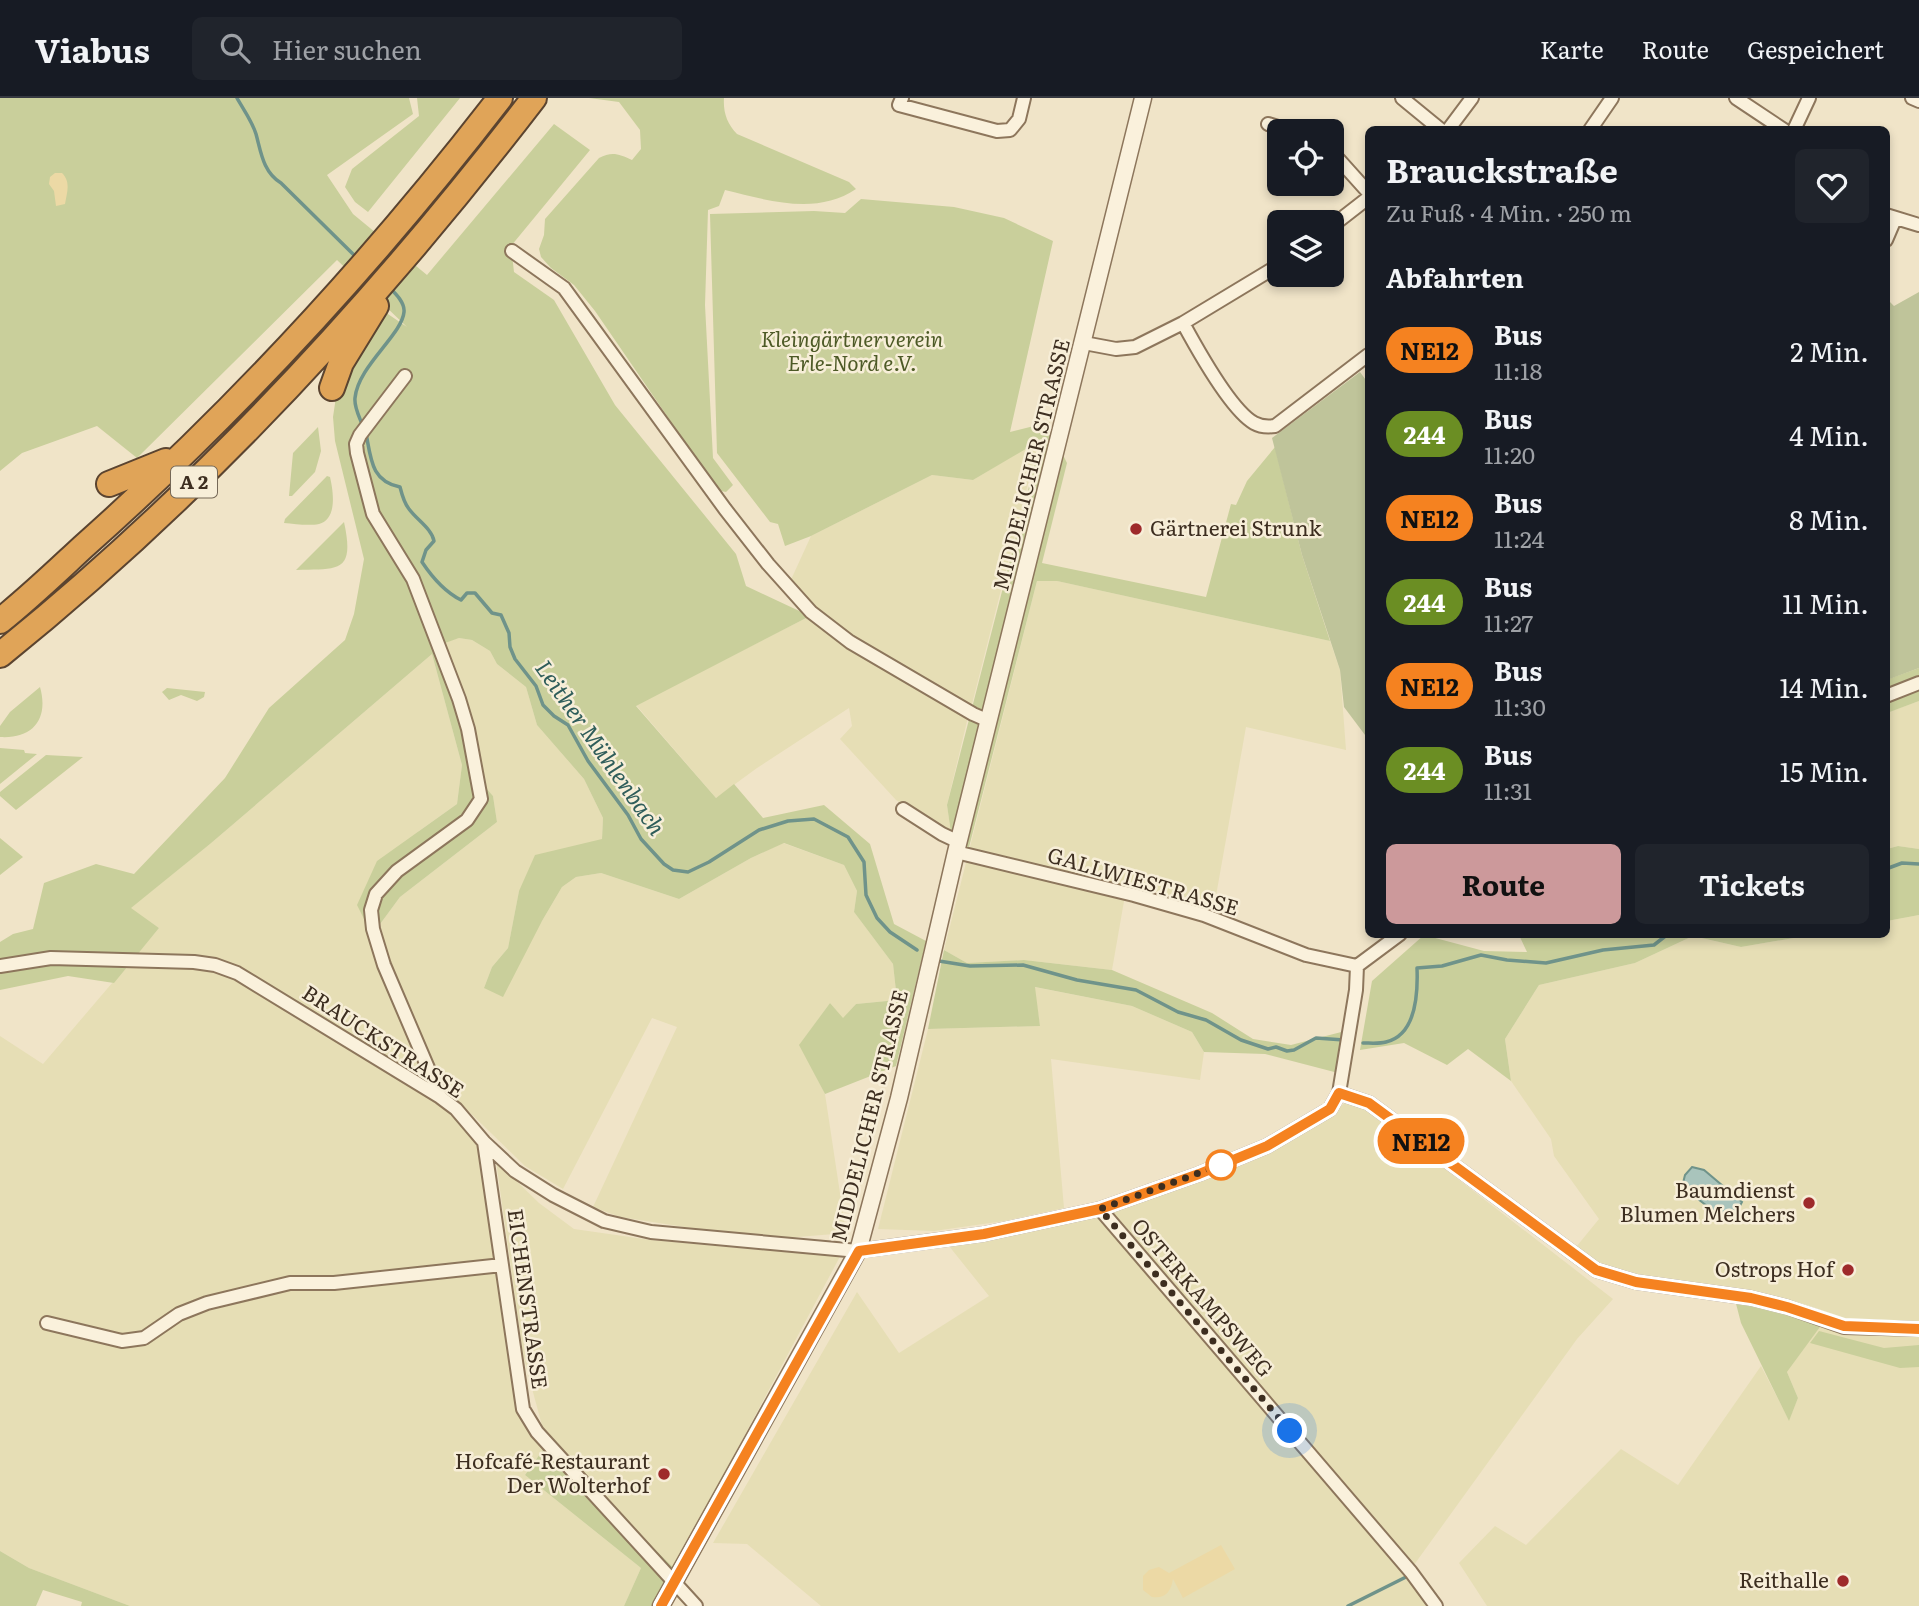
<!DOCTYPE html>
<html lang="de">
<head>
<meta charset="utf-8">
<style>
	:root { --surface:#171b24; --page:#20242c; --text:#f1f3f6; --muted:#9ea1a6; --line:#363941; --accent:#cc999b }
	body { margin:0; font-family:Literata,serif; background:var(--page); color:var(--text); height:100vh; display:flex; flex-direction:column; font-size:26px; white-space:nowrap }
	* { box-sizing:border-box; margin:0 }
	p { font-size:23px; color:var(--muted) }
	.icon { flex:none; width:38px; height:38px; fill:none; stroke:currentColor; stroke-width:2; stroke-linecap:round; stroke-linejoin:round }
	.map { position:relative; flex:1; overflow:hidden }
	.details { position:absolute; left:1365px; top:28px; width:525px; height:812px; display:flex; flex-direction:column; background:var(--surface); border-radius:10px; box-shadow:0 4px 10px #0003 }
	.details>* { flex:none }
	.badge { padding:0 14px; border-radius:23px; font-size:24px; line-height:46px }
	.fabs { position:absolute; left:1267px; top:21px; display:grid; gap:14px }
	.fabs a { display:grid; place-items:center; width:77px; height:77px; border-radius:10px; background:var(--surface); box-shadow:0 4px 10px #0003; font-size:35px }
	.you { position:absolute; width:35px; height:35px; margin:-18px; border:5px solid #fff; border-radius:50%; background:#1a73e8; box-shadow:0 0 0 10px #1a73e833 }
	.map>.badge { position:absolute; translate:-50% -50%; box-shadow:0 0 0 4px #fff }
	h2 { padding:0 21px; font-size:26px; line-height:63px }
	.round { display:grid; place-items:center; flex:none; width:74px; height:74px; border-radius:10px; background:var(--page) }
	.summary { display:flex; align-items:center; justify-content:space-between; height:119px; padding:0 21px }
	h1 { font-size:33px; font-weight:700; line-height:52px }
	.cta { display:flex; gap:14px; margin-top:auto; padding:14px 21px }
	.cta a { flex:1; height:80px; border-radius:10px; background:var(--accent); color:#111; font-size:28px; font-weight:700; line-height:80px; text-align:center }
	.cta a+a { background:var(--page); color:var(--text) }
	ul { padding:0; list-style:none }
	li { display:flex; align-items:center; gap:21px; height:84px; padding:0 21px }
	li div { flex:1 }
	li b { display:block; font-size:26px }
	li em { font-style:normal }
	li .badge { min-width:77px; font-weight:700; text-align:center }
	header { display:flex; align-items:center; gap:42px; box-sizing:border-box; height:98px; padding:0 35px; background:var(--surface); border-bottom:2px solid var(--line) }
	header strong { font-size:33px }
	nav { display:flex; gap:38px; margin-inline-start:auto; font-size:24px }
	.search { width:490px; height:63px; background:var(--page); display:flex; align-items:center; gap:18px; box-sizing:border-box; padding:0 24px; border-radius:10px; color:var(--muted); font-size:26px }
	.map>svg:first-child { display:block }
	.farmland { fill:#e6deb5 }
	.green { fill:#c9cf9b }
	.sand { fill:#ecd9a5 }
	.cemetery { fill:#bfc49a }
	.water { fill:#a9c4bc; stroke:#6f938a; stroke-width:2 }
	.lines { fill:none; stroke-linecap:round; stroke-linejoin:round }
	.stream { stroke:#6f938a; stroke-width:3.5 }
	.minor-casing { stroke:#8d765c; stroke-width:16 }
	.tertiary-casing { stroke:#8d765c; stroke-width:19 }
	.motorway-casing { stroke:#5b4430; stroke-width:28 }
	.minor { stroke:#faf1dc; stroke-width:12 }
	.tertiary { stroke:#faf1dc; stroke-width:16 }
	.motorway { stroke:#e0a458; stroke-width:24 }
	.line-casing { stroke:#fff; stroke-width:16 }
	.line { stroke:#f58220; stroke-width:10 }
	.walk { stroke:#3d2e20; stroke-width:7; stroke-dasharray:0 12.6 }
	.poi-dot { fill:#9e2a2b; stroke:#f7eed8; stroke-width:2.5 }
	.stop-dot { fill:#fff; stroke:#f58220; stroke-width:3.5 }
	.labels { text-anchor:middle; stroke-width:5; stroke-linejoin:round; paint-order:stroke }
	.shield { fill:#f7eed8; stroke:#756857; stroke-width:2 }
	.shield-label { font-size:19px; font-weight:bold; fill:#3d2e20 }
	.park-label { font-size:21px; font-style:italic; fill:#4d5a26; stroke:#f7eed8 }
	.street-label { font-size:21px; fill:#3d2e20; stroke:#f7eed8 }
	.poi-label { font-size:21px; fill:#3d2e20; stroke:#f7eed8; text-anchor:end }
	.water-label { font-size:23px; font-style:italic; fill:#2f5d5a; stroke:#f7eed8 }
</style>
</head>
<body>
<header>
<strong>Viabus</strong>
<div class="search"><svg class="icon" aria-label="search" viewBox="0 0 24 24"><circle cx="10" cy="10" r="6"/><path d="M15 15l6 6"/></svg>Hier suchen</div>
<nav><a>Karte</a><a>Route</a><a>Gespeichert</a></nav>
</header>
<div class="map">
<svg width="1919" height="1508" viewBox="0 0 1919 1508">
	<rect width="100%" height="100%" fill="#f0e4c8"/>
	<path class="farmland" d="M 1041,341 L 1035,358 L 971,610 L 851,543 L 789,486 L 811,438 L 932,377 L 973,382 Z
		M 1037,483 L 1057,483 L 1330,543 L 1340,572 L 1346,652 L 1246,629 L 1214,809 L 1127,786 L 1112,872 L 1024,862 L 967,865 L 944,852 Z
		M 810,518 L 968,619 L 947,707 L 951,735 L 896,702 L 840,641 L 852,628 L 849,610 L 757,670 L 716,700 L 636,607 Z
		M 459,540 L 472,542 L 490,553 L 497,566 L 526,589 L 537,627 L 584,681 L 603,720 L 602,741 L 519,793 L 508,850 L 492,869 L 484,890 L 542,823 L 562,789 L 576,779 L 601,775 L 679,801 L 751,760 L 783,745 L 844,767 L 857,793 L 854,814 L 893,866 L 897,902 L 856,906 L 843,921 L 830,905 L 800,946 L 825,996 L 846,1135 L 774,1141 L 844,1151 L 674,1470 L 547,1346 L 523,1257 L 496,1063 L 539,1105 L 574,1131 L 651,1142 L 761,1152 L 769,1142 L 620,1119 L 593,1109 L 677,929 L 652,920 L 563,1091 L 525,1068 L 454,999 L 313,921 L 285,914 L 446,1008 L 482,1048 L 497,1165 L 340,1190 L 499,1173 L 519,1313 L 544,1350 L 525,1377 L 641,1470 L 624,1508 L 130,1508 L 29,1470 L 0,1453 L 0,938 L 43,966 L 159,830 L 130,810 L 210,746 L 432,556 L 462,667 L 457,706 L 419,733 L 372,837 L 400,799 L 497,724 L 493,698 L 486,690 L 466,601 L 445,544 Z
		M 1919,603 L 1919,751 L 1898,748 L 1887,751 L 1886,615 Z
		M 1919,817 L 1919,1508 L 1487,1508 L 1459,1465 L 1495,1428 L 1526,1447 L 1621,1351 L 1678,1387 L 1761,1268 L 1789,1322 L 1798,1300 L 1787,1274 L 1824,1222 L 1787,1208 L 1636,1184 L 1572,1154 L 1599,1121 L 1554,1058 L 1551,1041 L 1511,983 L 1505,941 L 1539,887 L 1635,865 L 1693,838 L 1741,849 L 1811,837 L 1886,836 L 1887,823 Z
		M 1034,889 L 1132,908 L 1192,934 L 1204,954 L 1200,982 L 1051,961 L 1064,1110 L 1004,1123 L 934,1133 L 878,1131 L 928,931 L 1040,928 Z
		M 1346,1003 L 1365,1009 L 1613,1201 L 1577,1241 L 1406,1478 L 1428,1508 L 821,1508 L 747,1446 L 713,1445 L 857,1194 L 899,1255 L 989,1198 L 945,1143 L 1101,1114 L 1204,1081 L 1292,1042 L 1332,1018 Z"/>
	<path class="green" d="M 0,0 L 409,0 L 413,16 L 327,77 L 353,116 L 427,177 L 554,26 L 590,52 L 511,148 L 514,174 L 554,202 L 615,307 L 736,456 L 746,488 L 810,518 L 636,608 L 716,700 L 734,686 L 763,720 L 824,707 L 870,746 L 894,826 L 926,843 L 896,968 L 825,996 L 799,947 L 830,905 L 843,920 L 856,906 L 897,902 L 893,866 L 854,814 L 857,793 L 844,767 L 784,745 L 751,760 L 679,801 L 601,775 L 576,779 L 562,789 L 542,823 L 503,899 L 484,890 L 492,869 L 508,850 L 519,793 L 535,757 L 602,741 L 603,720 L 584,681 L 537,627 L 526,589 L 497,566 L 490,553 L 472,542 L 459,540 L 445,545 L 466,601 L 486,690 L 493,698 L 497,724 L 400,799 L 372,837 L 357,807 L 377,763 L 457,706 L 462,667 L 432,556 L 210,746 L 131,810 L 159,830 L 114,885 L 68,878 L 0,892 L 0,844 L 13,836 L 33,831 L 44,785 L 96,766 L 134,776 L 225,680 L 269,610 L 345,542 L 354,516 L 364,461 L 335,343 L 333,319 L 337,292 L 385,214 L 407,229 L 337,162 L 137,360 L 97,328 L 22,355 L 0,373 Z
		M 417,0 L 460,0 L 368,114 L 355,104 L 345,89 L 352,71 L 419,18 Z
		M 589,0 L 724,0 C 723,14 727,26 737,36 L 849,84 L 856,91 C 817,118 766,102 725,92 L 719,108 L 708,112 L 705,207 L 713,360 L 733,387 L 726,394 L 721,393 L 702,369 L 595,213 L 574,187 L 551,170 L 541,159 L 539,151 L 544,137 L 545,121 L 599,60 C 612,53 619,56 632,62 L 641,51 L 640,32 L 619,4 Z
		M 861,101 L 954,109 L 1004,120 L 1053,143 L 1010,334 L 1050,324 L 1048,335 L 1056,343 L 1067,365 L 1042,465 L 1206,499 L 1231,406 L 1236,407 L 1247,383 L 1275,349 L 1302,457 L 1330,543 L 1057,483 L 1037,483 L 968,753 L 951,735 L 947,707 L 1041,342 L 973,382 L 932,377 L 811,438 L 785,448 L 778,426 L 770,424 L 717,355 L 710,116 L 814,113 L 845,115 Z
		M 318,329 L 321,353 L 315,374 L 292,398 L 289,398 L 293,355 Z
		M 327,378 L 330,379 C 333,392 338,421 319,426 C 309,428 295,426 284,425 L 285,421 Z
		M 344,424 C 355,475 339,471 296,472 Z
		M 1919,570 L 1919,603 L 1887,615 L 1886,582 Z
		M 40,589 C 49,621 33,641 0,639 L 0,628 L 10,614 Z
		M 167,590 L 205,594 L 204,599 L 197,603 L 181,597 L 169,602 L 162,594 Z
		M 0,650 L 24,652 L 25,655 L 37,656 L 0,686 Z
		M 46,657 L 83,659 L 16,712 L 0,698 L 0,694 Z
		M 0,740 L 23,759 L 0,777 Z
		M 1898,748 L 1919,751 L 1919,817 L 1887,823 L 1887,751 Z
		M 1424,837 L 1484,853 L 1527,854 L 1519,837 L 1811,837 L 1741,849 L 1693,838 L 1635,865 L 1539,887 L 1505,941 L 1511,983 L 1468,951 L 1447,967 L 1404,945 L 1360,952 L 1372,883 Z
		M 944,852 L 967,865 L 1024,862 L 1112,872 L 1212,915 L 1253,941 L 1291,947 L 1349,932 L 1342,976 L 1265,956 L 1204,954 L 1192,934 L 1132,908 L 1035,889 L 1040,928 L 928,931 Z
		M 1734,1198 L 1825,1222 L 1787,1274 L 1798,1300 L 1789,1323 L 1741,1225 Z
		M 1819,1233 L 1884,1250 L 1919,1247 L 1919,1269 L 1900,1270 L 1810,1245 Z
		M 547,1346 L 674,1470 L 661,1508 L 624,1508 L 641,1470 L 525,1377 Z
		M 0,1453 L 29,1470 L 130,1508 L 81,1508 L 82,1504 L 43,1492 L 36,1508 L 0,1508 Z"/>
	<path class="sand" d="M 55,75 L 62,75 C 71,84 67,94 65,106 L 56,108 L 54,93 L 49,86 L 50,79 Z
		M 1221,1447 L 1235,1471 L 1183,1500 L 1173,1481 C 1171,1494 1165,1501 1152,1499 L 1143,1492 L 1143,1478 L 1149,1472 L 1159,1469 L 1169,1475 Z"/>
	<path class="cemetery" d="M 1919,194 L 1919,570 L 1887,582 L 1887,201 L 1894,208 Z
		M 1360,274 L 1368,285 L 1368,641 L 1344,609 L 1340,572 L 1302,457 L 1272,340 Z"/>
	<path class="water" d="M 1692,1069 L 1704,1072 L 1742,1104 L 1733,1121 L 1727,1123 L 1682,1089 L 1685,1077 Z"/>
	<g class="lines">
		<path class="stream" d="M 237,0 C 243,11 252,23 256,36 C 261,54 263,74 281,85 L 356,159
			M 362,326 C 359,318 354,309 355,300 C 358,268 402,237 404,214 C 405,205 396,196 390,190
			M 366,335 C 371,361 371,383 400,389 C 402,397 404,405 409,411 C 417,422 432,431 434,443 L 426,452 L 422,464 C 432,479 445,494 461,502 L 467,495 L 475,495 L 492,515 L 501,517 L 509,535 L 510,549 L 515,561 L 536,588 L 543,607 L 554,618 L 568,627 L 588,663 L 628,717 L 641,741 L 664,766 L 673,772 L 688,774 L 709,764 L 759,732 L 788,723 L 814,721 L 848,739 L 864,764 L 866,797 L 877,820 L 890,834 L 917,852
			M 1886,771 L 1902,765 L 1919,766
			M 939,863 L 970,868 L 1023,867 L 1077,882 L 1136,892 L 1178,914 L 1206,922 L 1241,942 L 1268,951 L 1276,949 L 1287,953 L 1294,952 L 1316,940 L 1344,942
			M 1363,945 C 1370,945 1379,946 1386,944 C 1416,937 1418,895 1417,870 L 1442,868 L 1481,857 L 1507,862 L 1546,865 L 1603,852 L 1654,847 L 1668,836
			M 1348,1508 L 1406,1479"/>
		<g class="minor-casing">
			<path id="minor" d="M 902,0 L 899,7 L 997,33 L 1010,32 L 1019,21 L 1024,0
				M 1402,0 L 1441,32
				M 1736,0 L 1784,32
				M 1912,0 L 1919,3
				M 1268,26 L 1291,33
				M 1448,32 L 1472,0
				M 1590,32 L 1612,0
				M 1794,32 L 1809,0
				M 1332,54 L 1368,94
				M 1886,117 L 1919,127
				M 1332,128 L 1368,100
				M 1886,142 L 1895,121
				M 512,153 L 564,190 L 725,411 L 768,466 L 811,514 L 850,544 L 973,616 L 989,623
				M 1183,225 C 1196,249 1231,312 1254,325 C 1261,329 1268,329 1275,328 L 1368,257
				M 1084,245 L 1116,251 L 1135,249 L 1183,225 L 1279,167
				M 405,278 L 360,337 L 356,346 L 357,355 L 373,416 L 413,481 L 459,601 L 468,631 L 481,701 L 467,722 L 397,773 L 376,796 L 371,812 L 373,831 L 384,867 L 440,998
				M 1886,598 L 1919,585
				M 903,711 L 942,736 L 959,744
				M 956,754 L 1134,797 L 1204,817 L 1306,857 L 1357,868
				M 0,868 L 51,860 L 194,864 L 215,867 L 237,875 L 440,999 L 456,1011 L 484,1044 L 515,1073 L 553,1097 L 604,1123 L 651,1134 L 858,1153 L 984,1136 L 1100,1111 L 1199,1076 L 1267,1048 L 1330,1011 L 1339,995 L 1356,892 L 1357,868
				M 1357,868 L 1400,836
				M 1339,995 L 1369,1005 L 1596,1172 L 1636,1184 L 1751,1200 L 1787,1209 L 1844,1229 L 1919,1231
				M 484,1044 L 523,1311 L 537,1334 L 696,1508
				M 1100,1111 L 1411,1474 L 1436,1508
				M 47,1225 L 122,1243 L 144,1240 L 179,1216 L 207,1205 L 290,1185 L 334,1185 L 502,1167"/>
		</g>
		<g class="tertiary-casing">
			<path id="tertiary" d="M 661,1508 L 858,1153 L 899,1000 L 956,754 L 1143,0"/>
		</g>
		<g class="motorway-casing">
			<path id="motorway" d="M 332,290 L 341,265 L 376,208
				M 109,386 L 166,363
				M 0,523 C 29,500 56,474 83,449 C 236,313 375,162 500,0
				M 0,557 C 200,396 378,203 534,0"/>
		</g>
		<use href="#minor" class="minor"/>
		<use href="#tertiary" class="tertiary"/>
		<use href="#motorway" class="motorway"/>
	</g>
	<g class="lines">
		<g class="line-casing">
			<path id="line" d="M 661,1508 L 859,1153 L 984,1136 L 1100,1111 L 1199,1076 L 1267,1048 L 1330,1011 L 1339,995 L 1369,1005 L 1596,1172 L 1636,1184 L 1751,1200 L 1787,1209 L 1844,1228 L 1919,1231"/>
		</g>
		<use href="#line" class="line"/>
		<path class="walk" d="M 1221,1067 L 1100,1111 L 1290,1333"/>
	</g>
	<g class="poi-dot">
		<circle cx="1136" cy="431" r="7"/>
		<circle cx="1809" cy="1105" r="7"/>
		<circle cx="1848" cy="1172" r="7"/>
		<circle cx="664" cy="1376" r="7"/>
		<circle cx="1843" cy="1483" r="7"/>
	</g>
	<circle class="stop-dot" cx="1221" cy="1067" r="14"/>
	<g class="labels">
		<rect class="shield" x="171" y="368.5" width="46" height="31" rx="5"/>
		<g class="shield-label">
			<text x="194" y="391">A 2</text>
		</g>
		<g class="park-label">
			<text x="852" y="249">Kleingärtnerverein<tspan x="852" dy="24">Erle-Nord e.V.</tspan></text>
		</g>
		<g class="street-label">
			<text transform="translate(1032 367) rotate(-76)" y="7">MIDDELICHER STRASSE</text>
			<text transform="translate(1143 784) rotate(16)" y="7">GALLWIESTRASSE</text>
			<text transform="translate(383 944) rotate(33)" y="7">BRAUCKSTRASSE</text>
			<text transform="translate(870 1018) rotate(-76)" y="7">MIDDELICHER STRASSE</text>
			<text transform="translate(1202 1200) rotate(49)" y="7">OSTERKAMPSWEG</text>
			<text transform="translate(527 1201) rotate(82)" y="7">EICHENSTRASSE</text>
		</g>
		<g class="poi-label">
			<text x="1150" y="438" text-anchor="start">Gärtnerei Strunk</text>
			<text x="1795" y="1100">Baumdienst<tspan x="1795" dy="24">Blumen Melchers</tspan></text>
			<text x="1834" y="1179">Ostrops Hof</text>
			<text x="650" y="1371">Hofcafé-Restaurant<tspan x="650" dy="24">Der Wolterhof</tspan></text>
			<text x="1829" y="1490">Reithalle</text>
		</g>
		<g class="water-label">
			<text transform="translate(600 650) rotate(55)" y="8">Leither Mühlenbach</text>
		</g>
	</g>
</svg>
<div class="fabs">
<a><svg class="icon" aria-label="locate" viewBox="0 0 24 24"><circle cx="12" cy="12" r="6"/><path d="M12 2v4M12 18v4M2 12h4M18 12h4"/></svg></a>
<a><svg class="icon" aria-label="layers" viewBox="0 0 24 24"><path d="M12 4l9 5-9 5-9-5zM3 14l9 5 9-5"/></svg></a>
</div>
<div class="you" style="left:1290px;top:1333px"></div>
<b class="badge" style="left:1421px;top:1043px;background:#f58220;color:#111">NE12</b>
<section class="details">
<div class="summary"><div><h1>Brauckstraße</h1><p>Zu Fuß · 4 Min. · 250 m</p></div><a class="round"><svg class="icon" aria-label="heart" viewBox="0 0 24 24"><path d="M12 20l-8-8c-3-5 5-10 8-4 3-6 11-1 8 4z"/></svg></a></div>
<h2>Abfahrten</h2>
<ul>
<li><span class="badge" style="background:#f58220;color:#111">NE12</span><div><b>Bus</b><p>11:18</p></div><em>2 Min.</em></li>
<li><span class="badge" style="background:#6b8e23;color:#fff">244</span><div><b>Bus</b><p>11:20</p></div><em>4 Min.</em></li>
<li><span class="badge" style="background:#f58220;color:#111">NE12</span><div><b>Bus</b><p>11:24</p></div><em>8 Min.</em></li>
<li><span class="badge" style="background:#6b8e23;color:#fff">244</span><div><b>Bus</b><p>11:27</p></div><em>11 Min.</em></li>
<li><span class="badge" style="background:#f58220;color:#111">NE12</span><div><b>Bus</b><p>11:30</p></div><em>14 Min.</em></li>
<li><span class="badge" style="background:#6b8e23;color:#fff">244</span><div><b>Bus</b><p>11:31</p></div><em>15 Min.</em></li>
</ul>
<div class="cta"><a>Route</a><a>Tickets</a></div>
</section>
</div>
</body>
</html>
